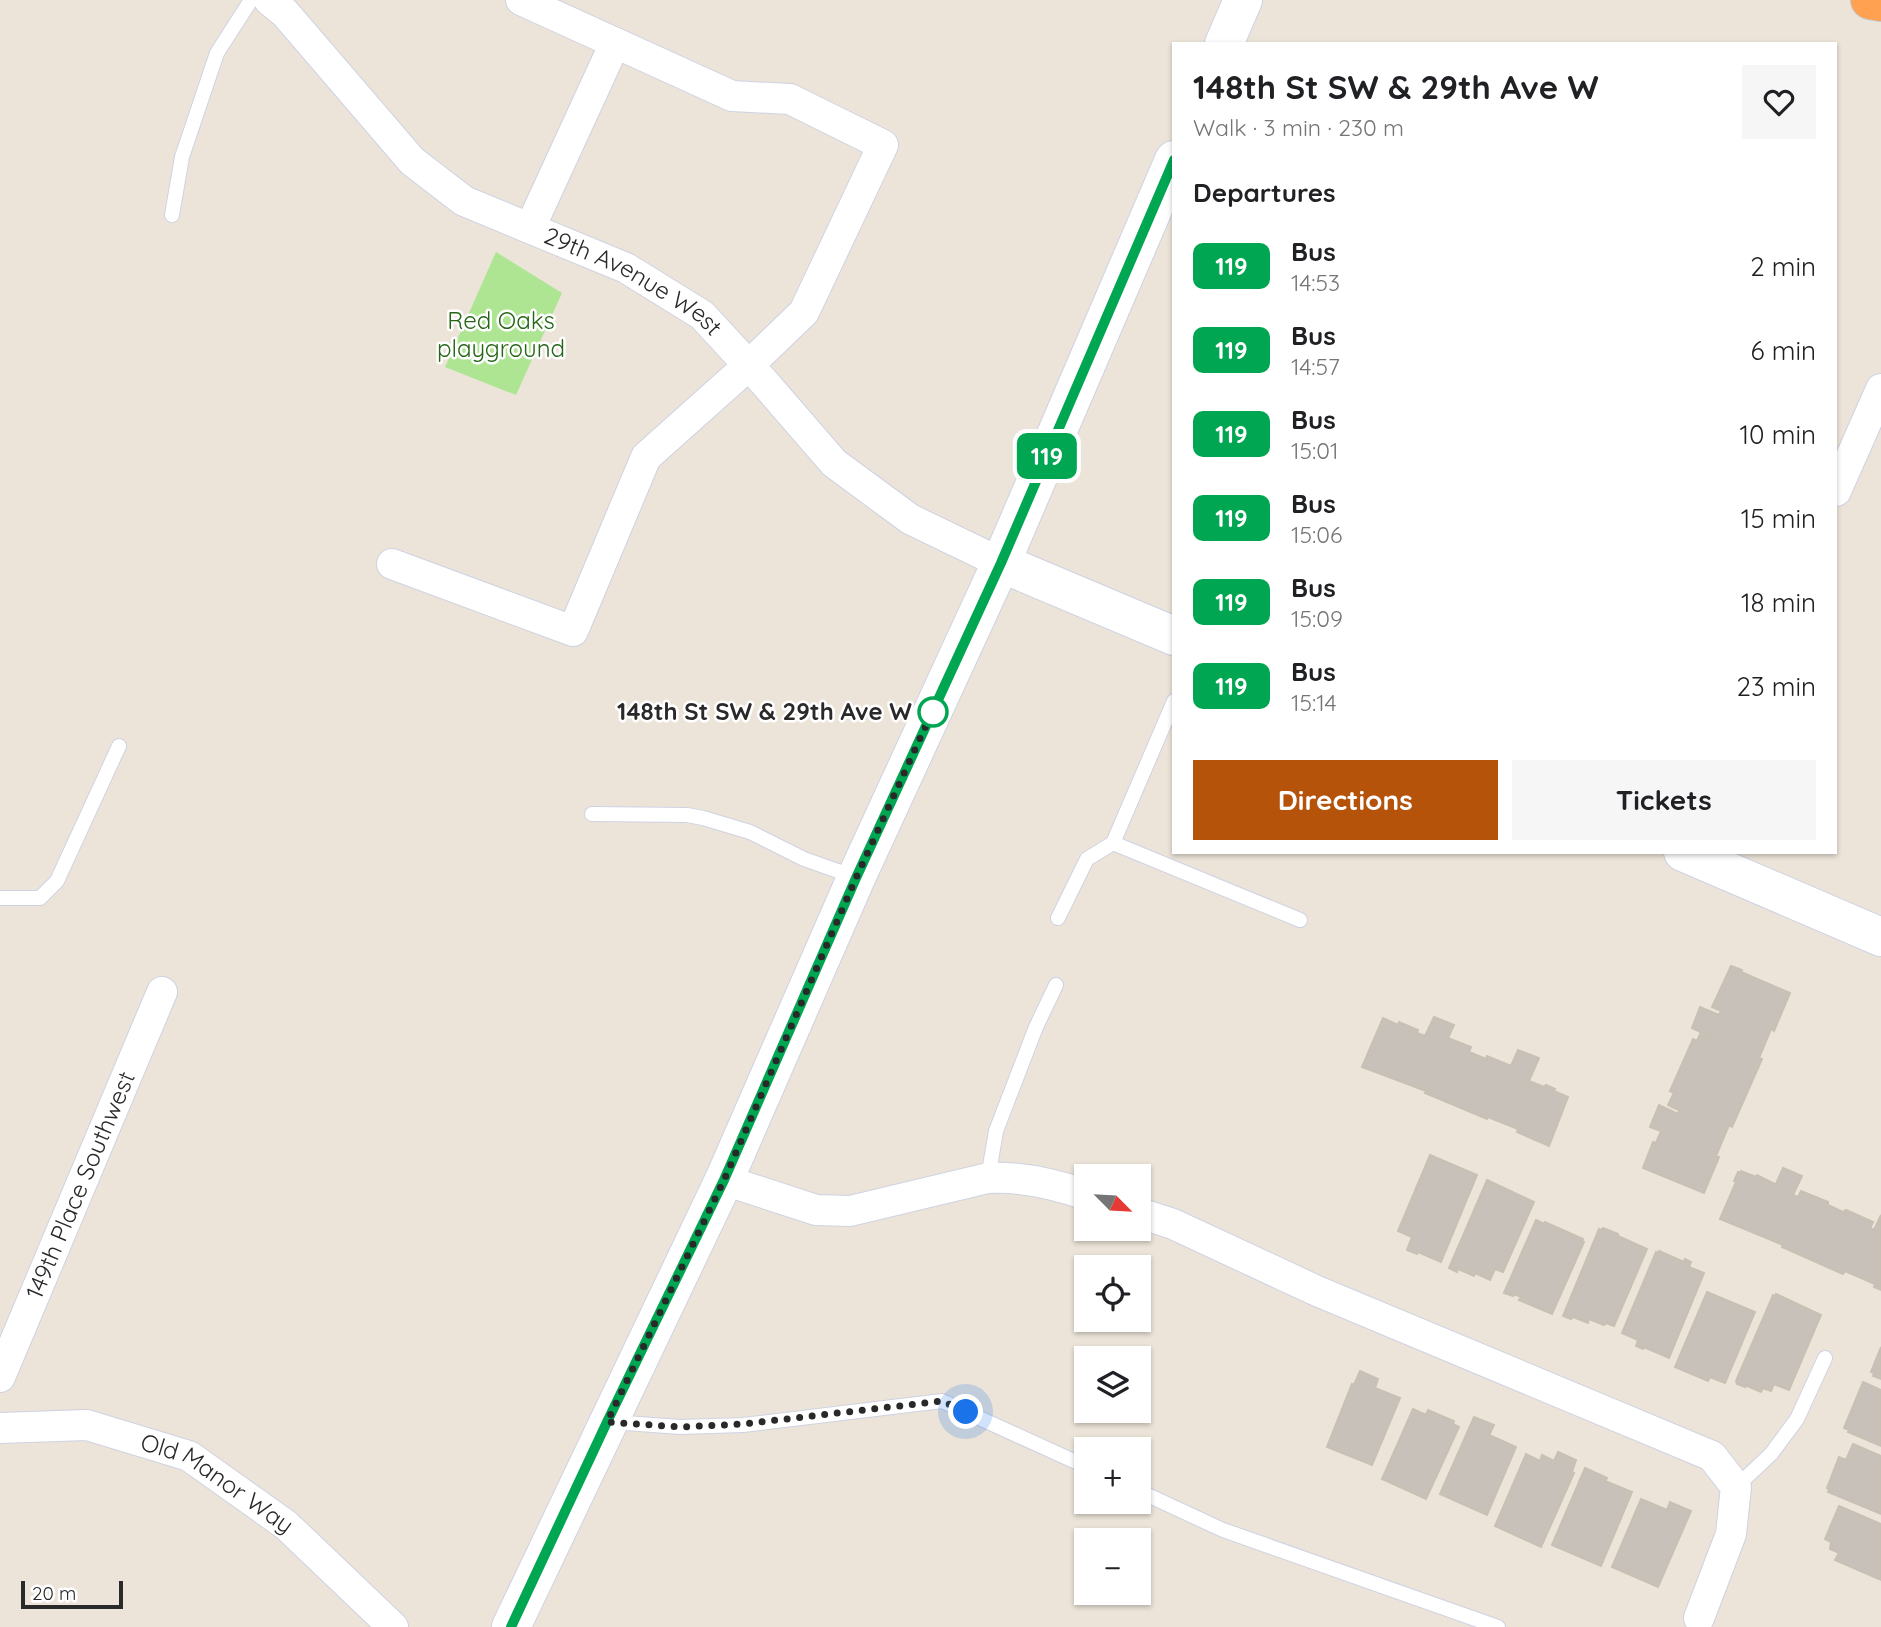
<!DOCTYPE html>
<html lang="en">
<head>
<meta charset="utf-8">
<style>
	:root { --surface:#fff; --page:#f6f6f6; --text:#202124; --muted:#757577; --accent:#b45309 }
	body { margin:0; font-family:Quicksand,sans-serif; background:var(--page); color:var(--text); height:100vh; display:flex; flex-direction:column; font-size:26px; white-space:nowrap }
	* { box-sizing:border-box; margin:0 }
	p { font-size:23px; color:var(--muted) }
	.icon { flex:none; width:38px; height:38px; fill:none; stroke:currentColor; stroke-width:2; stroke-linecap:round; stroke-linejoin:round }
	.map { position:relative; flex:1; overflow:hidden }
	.drawer { position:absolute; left:1172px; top:42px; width:665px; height:812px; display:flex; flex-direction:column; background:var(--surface); border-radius:0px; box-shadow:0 2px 5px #0004 }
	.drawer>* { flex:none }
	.badge { padding:0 14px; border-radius:10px; font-size:24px; line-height:46px }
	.needle { width:46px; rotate:114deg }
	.buttons { position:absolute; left:1074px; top:1164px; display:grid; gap:14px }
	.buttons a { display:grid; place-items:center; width:77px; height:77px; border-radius:0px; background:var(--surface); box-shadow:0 2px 5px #0004; font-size:35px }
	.scale { position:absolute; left:21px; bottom:18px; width:102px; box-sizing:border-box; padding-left:7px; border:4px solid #292929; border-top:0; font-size:19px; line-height:24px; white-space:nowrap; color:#292929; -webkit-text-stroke:5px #fff; paint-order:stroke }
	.you { position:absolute; width:35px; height:35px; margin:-18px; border:5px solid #fff; border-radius:50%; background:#1a73e8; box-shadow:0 0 0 10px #1a73e833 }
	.map>.badge { position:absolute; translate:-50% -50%; box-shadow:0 0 0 4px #fff }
	h2 { padding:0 21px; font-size:26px; line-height:63px }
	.round { display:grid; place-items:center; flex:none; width:74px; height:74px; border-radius:0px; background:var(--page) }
	.summary { display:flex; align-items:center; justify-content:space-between; height:119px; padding:0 21px }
	h1 { font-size:33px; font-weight:700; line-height:52px }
	.action { display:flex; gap:14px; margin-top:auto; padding:14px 21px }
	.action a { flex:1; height:80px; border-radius:0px; background:var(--accent); color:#fff; font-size:28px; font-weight:700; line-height:80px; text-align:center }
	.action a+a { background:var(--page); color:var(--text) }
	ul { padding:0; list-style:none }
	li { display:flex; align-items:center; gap:21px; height:84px; padding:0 21px }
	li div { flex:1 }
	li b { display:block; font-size:26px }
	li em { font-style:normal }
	li .badge { min-width:77px; font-weight:700; text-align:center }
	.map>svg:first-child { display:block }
	.green { fill:#ade593 }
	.building { fill:#c7c1b9; stroke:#c7c0b3; stroke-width:2 }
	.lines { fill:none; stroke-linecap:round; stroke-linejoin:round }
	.lane-casing { stroke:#cfd2e2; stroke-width:16 }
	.street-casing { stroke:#cfd2e2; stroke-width:32 }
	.secondary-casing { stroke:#cfd2e2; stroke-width:40 }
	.highway-casing { stroke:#c7c7c7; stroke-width:40 }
	.lane { stroke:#fff; stroke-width:14 }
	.street { stroke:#fff; stroke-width:30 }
	.secondary { stroke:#fff; stroke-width:38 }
	.highway { stroke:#ffa151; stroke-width:38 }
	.line-casing { stroke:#fff; stroke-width:16 }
	.line { stroke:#00a651; stroke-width:10 }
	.walk { stroke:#292929; stroke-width:7; stroke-dasharray:0 12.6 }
	.stop-dot { fill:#fff; stroke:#00a651; stroke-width:3.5 }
	.labels { text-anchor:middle; stroke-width:5; stroke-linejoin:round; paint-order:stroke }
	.street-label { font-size:24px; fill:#292929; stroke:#fff }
	.park-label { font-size:24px; fill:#266717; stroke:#fff }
	.stop-label { font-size:24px; font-weight:bold; fill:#292929; stroke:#fff; text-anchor:end }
</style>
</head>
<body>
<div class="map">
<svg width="1881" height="1627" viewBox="0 0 1881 1627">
	<rect width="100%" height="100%" fill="#ece4d9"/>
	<path class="green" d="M 496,252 L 562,293 L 516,395 L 445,367 Z"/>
	<path class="building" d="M 1731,966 L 1742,970 L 1741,972 L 1790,993 L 1774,1031 L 1771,1029 L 1759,1058 L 1762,1059 L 1732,1127 L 1729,1125 L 1716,1156 L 1719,1157 L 1704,1193 L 1643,1168 L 1653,1142 L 1656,1143 L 1661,1131 L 1650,1127 L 1659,1105 L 1678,1114 L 1679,1110 L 1668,1105 L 1674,1093 L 1670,1091 L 1693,1039 L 1697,1041 L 1700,1034 L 1710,1039 L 1711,1037 L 1692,1028 L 1700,1007 L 1719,1015 L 1721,1011 L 1712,1007 Z
		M 1434,1017 L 1454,1025 L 1448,1038 L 1471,1047 L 1469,1052 L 1486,1059 L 1487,1056 L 1511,1066 L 1518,1050 L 1539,1058 L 1529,1081 L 1544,1087 L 1546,1085 L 1555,1089 L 1554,1091 L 1568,1097 L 1549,1146 L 1517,1132 L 1518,1129 L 1488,1117 L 1487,1119 L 1425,1093 L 1426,1091 L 1362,1067 L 1383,1018 L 1398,1025 L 1399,1022 L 1418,1030 L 1417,1033 L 1425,1036 Z
		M 1430,1155 L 1477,1175 L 1441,1262 L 1418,1252 L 1417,1254 L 1407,1250 L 1412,1237 L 1398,1231 Z
		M 1783,1168 L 1802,1176 L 1793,1195 L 1798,1197 L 1801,1191 L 1828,1202 L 1828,1205 L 1843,1212 L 1846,1210 L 1873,1222 L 1870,1228 L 1874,1230 L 1881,1215 L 1881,1290 L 1874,1287 L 1875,1284 L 1845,1271 L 1843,1274 L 1782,1247 L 1783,1245 L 1720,1219 L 1736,1182 L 1734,1181 L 1738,1172 L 1740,1173 L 1741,1171 L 1756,1177 L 1757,1175 L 1775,1184 L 1775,1186 Z
		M 1487,1180 L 1534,1202 L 1503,1272 L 1495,1269 L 1490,1280 L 1475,1273 L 1474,1276 L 1458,1269 L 1457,1272 L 1449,1268 Z
		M 1536,1220 L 1544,1224 L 1545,1222 L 1583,1239 L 1582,1241 L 1584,1242 L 1552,1314 L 1519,1300 L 1521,1297 L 1514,1294 L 1513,1296 L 1504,1293 Z
		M 1603,1228 L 1618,1234 L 1618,1236 L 1647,1249 L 1614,1326 L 1606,1323 L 1604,1325 L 1589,1319 L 1588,1323 L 1573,1317 L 1571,1319 L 1563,1316 L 1599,1229 L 1602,1230 Z
		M 1659,1251 L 1684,1262 L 1685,1259 L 1691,1262 L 1689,1267 L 1704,1273 L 1669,1358 L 1644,1347 L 1643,1349 L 1636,1346 L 1638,1340 L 1622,1333 L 1656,1252 L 1658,1253 Z
		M 1707,1292 L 1755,1312 L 1725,1383 L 1710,1377 L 1708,1381 L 1675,1367 Z
		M 1776,1294 L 1821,1315 L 1789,1390 L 1774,1384 L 1771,1391 L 1763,1388 L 1761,1392 L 1745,1385 L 1745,1387 L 1737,1384 L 1736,1381 L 1773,1295 L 1775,1296 Z
		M 1881,1347 L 1881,1379 L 1873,1376 L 1874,1373 L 1871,1372 Z
		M 1360,1371 L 1378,1379 L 1375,1388 L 1400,1398 L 1372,1465 L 1327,1447 L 1352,1384 L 1354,1385 Z
		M 1863,1382 L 1881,1390 L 1881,1446 L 1848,1432 L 1849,1430 L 1844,1428 Z
		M 1413,1409 L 1426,1415 L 1428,1410 L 1454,1421 L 1453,1424 L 1459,1427 L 1426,1499 L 1382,1479 Z
		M 1474,1417 L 1494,1425 L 1489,1435 L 1516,1447 L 1487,1515 L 1440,1494 Z
		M 1853,1444 L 1881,1456 L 1881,1514 L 1828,1492 L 1829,1489 L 1827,1488 L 1839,1457 L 1846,1460 Z
		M 1558,1452 L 1576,1460 L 1572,1472 L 1574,1473 L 1541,1547 L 1495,1526 L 1526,1454 L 1540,1461 L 1542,1455 L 1554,1461 Z
		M 1585,1468 L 1607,1478 L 1605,1481 L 1632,1492 L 1601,1566 L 1552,1545 Z
		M 1641,1499 L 1667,1510 L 1670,1502 L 1691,1511 L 1658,1587 L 1612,1567 Z
		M 1839,1506 L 1881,1524 L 1881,1580 L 1835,1560 L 1839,1553 L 1830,1549 L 1831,1542 L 1825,1539 Z"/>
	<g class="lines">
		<g class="lane-casing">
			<path id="lane" d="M 172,215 L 182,157 L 217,53 L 251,0
				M 592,814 L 687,815 L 703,818 L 750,832 L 804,859 L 855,877
				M 1113,843 L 1300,920
				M 0,898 L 40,898 L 57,881 L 119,746
				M 1058,918 L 1087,859 L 1113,843 L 1174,701
				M 988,1178 L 996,1131 L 1036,1027 L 1056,985
				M 612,1422 L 680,1427 L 743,1425 L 942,1401 L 1087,1467
				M 1736,1487 L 1771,1454 L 1797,1419 L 1825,1358
				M 1139,1491 L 1223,1530 L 1498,1627"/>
		</g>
		<g class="street-casing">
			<g id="street">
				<path id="s1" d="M 269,0 L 285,13 L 412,161 L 464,201 L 626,268 L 702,315 L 764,382 L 834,463 L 910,519 L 1001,563"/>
				<path d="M 530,228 L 615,43"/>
				<path d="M 1836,491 L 1881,389"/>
				<path d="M 392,564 L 573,631 L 646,457 L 749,365 L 804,312 L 883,145 L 790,99 L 732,96 L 521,0"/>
				<path d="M 724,1180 L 816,1210 L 850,1211 L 988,1178 C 1022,1176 1055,1184 1087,1195"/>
				<path d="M 1139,1213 L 1173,1224 L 1317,1291 L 1712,1456 L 1736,1487 L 1731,1534 L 1699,1618"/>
				<path id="s2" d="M 0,1377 L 162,992"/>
				<path id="s3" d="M 0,1428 L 87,1425 L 189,1456 L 286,1525 L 393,1627"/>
			</g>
		</g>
		<g class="secondary-casing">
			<path id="secondary" d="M 1224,44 L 1243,0
				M 1001,563 L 1174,636
				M 1683,852 L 1881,937
				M 511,1627 L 724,1180 L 856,878 L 1001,563 L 1174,160"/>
		</g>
		<g class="highway-casing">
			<path id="highway" d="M 1870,0 L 1881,2"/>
		</g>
		<use href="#lane" class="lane"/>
		<use href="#street" class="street"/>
		<use href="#secondary" class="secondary"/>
		<use href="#highway" class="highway"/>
	</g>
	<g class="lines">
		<g class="line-casing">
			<path id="line" d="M 511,1627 L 607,1422 L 724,1180 L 856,878 L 1001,563 L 1174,160"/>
		</g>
		<use href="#line" class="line"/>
		<path class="walk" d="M 933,712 L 934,708 L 856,878 L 724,1180 L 607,1422 L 680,1427 L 743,1424 L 942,1401 L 966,1412"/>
	</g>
	<circle class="stop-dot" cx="933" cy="712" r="14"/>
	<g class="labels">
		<g class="street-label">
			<text dy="8" stroke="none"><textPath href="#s1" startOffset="469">29th Avenue West</textPath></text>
			<text dy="8" stroke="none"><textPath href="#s2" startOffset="208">149th Place Southwest</textPath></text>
			<text dy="8" stroke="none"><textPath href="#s3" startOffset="231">Old Manor Way</textPath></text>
		</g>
		<g class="park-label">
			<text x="501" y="329">Red Oaks<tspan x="501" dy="28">playground</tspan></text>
		</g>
		<g class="stop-label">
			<text x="912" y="720">148th St SW &amp; 29th Ave W</text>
		</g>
	</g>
</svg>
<div class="buttons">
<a><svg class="needle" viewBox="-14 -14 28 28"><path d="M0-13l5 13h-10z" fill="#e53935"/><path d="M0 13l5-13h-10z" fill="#757577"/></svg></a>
<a><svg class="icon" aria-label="locate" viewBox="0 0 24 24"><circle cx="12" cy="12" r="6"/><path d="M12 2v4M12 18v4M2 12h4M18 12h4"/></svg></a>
<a><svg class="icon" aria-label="layers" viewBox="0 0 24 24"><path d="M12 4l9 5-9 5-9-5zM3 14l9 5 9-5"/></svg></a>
<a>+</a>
<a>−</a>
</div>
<div class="scale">20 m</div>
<div class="you" style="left:966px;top:1412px"></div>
<b class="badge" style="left:1047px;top:456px;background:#00a651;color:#fff">119</b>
<section class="drawer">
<div class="summary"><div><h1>148th St SW &amp; 29th Ave W</h1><p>Walk · 3 min · 230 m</p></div><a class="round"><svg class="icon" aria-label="heart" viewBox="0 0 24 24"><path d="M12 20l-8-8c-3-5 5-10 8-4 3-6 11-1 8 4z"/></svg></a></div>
<h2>Departures</h2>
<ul>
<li><span class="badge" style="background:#00a651;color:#fff">119</span><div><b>Bus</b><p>14:53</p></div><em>2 min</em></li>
<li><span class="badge" style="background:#00a651;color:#fff">119</span><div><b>Bus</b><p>14:57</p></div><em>6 min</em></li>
<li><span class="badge" style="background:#00a651;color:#fff">119</span><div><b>Bus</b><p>15:01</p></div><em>10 min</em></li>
<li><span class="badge" style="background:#00a651;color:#fff">119</span><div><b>Bus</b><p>15:06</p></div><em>15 min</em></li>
<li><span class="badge" style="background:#00a651;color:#fff">119</span><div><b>Bus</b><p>15:09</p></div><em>18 min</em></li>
<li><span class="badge" style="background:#00a651;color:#fff">119</span><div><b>Bus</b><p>15:14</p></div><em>23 min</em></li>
</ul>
<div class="action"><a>Directions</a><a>Tickets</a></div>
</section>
</div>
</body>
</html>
